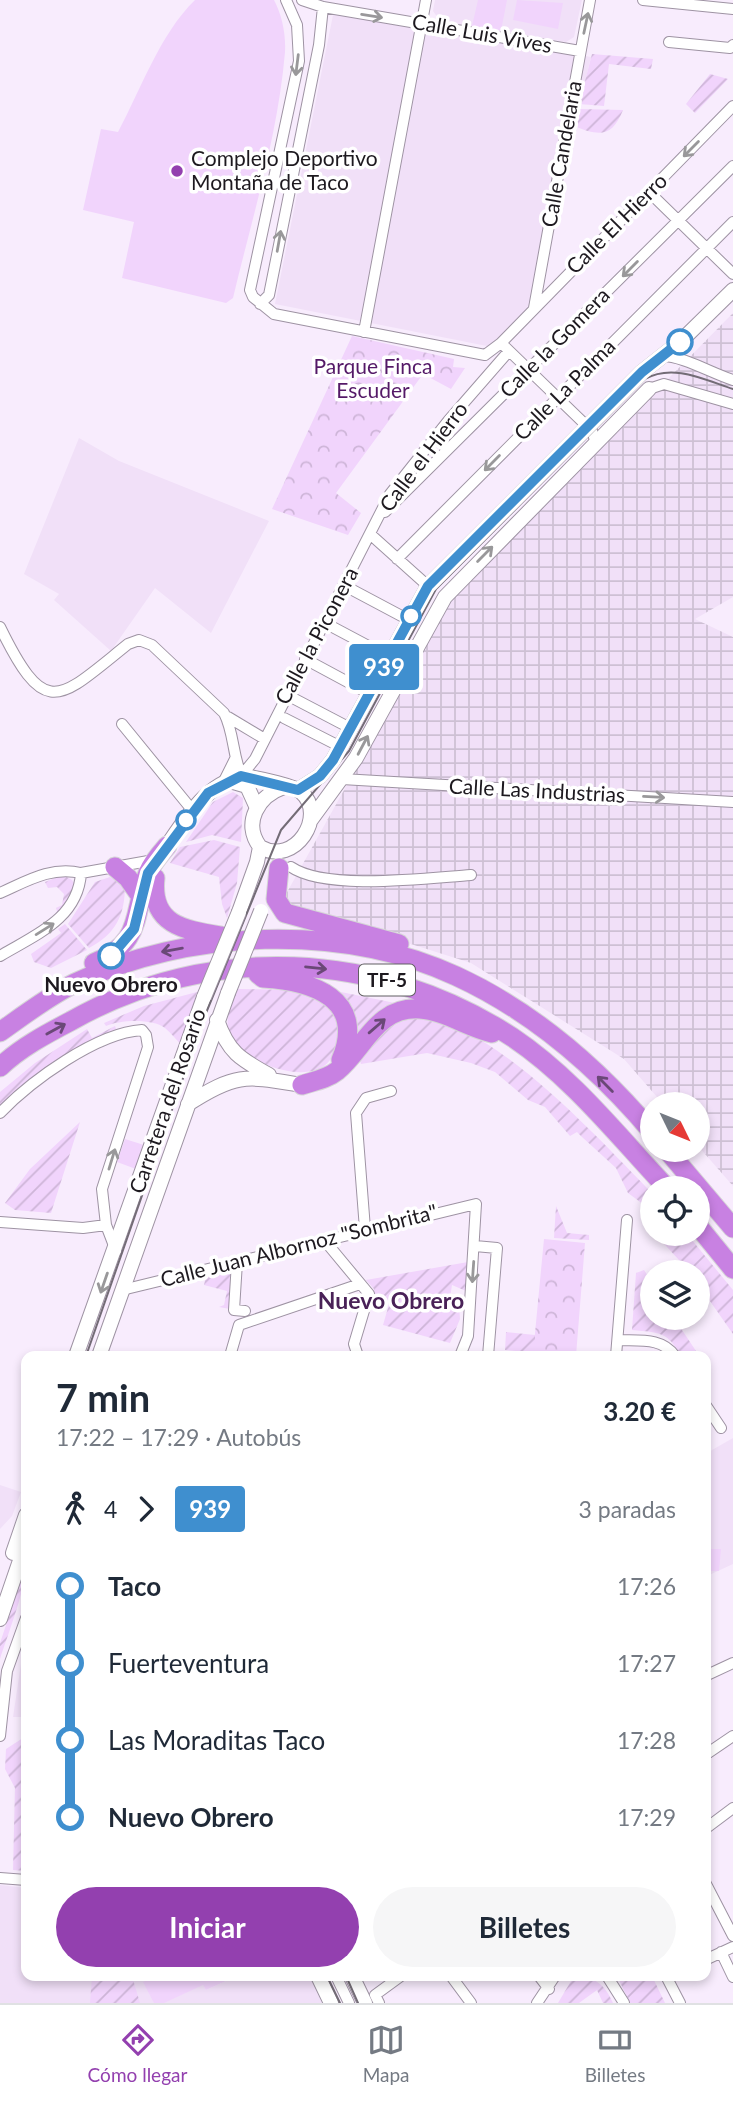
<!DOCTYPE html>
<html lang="es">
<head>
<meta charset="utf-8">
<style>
	:root { --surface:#fff; --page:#f6f6f7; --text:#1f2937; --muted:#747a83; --line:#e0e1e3; --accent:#9340af }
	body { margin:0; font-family:Lato,sans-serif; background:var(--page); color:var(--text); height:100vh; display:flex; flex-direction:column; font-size:26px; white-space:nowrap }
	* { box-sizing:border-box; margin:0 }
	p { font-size:23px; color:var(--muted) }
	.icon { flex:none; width:38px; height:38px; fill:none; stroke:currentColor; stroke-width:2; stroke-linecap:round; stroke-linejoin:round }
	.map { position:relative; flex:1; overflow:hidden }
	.panel { position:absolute; left:21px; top:1351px; width:690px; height:630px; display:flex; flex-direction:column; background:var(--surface); border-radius:14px; box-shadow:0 4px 10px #0003 }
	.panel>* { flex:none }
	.badge { padding:0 14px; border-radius:5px; font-size:24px; line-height:46px }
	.needle { width:46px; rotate:133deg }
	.fabs { position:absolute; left:640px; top:1092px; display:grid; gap:14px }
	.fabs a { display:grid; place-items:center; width:70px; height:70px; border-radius:50%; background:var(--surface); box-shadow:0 4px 10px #0003; font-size:35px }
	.map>.badge { position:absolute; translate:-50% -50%; box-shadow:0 0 0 4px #fff }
	.legs { display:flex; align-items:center; gap:10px; height:77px; padding:0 35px; font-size:23px }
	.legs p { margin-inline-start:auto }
	.overview { display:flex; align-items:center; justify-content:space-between; height:119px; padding:0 35px }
	h1 { font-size:38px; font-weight:700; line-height:52px }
	.primary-button { display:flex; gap:14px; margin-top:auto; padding:14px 35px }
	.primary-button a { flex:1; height:80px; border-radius:42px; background:var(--accent); color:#fff; font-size:28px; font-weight:700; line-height:80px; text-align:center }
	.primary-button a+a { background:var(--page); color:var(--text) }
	ul { padding:0 35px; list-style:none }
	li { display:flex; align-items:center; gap:24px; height:77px; font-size:26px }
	li i { display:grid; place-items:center; width:10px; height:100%; margin:0 9px; background:currentColor }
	li i::after { content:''; width:18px; height:18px; margin:-9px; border:5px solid; border-radius:50%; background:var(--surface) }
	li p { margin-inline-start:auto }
	li:first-child i { background:linear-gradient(#0000 50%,currentColor 0) }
	li:last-child i { background:linear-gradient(currentColor 50%,#0000 0) }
	.tabs { display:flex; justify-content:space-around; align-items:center; height:98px; border-top:2px solid var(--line); background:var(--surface); font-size:19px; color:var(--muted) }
	.tabs a { display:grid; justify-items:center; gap:4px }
	.tabs .current { color:var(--accent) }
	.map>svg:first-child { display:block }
	.built { fill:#f1e0f8 }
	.industrial { fill:url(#industrial-grid) }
	.grass { fill:#f1d4fc }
	.forest { fill:url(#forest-crowns) }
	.garden { fill:url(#garden-furrows) }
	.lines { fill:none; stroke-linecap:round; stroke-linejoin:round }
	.street-casing { stroke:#9e93a3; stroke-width:12 }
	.secondary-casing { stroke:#9e93a3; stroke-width:16 }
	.highway-casing { stroke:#d6d6d7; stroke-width:21 }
	.street { stroke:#fff; stroke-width:10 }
	.secondary { stroke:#fff; stroke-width:14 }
	.highway { stroke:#c881e2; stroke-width:19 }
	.tram { stroke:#736c76; stroke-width:2 }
	.secondary-bridge-casing { stroke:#9e93a3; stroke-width:16; stroke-linecap:butt }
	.secondary-bridge { stroke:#fff; stroke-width:14 }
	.oneway { stroke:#99989a }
	.oneway2 { stroke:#6a4877 }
	.line-1-casing { stroke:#fff; stroke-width:16 }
	.line-1 { stroke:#3f8fcf; stroke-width:10 }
	.poi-dot { fill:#9340af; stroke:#fff; stroke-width:2.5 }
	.stop-1-dot { fill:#fff; stroke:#3f8fcf; stroke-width:3.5 }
	.labels { text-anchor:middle; stroke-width:7; stroke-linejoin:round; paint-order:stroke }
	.shield { fill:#fff; stroke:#615e62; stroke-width:2 }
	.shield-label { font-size:19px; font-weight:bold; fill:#1d191f }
	.street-label { font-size:21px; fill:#1d191f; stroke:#fff }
	.poi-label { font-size:21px; fill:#1d191f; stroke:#fff; text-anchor:start }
	.park-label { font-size:21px; fill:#541967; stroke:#fff }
	.stop-label { font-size:21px; font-weight:bold; fill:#1d191f; stroke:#fff }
	.neighbourhood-label { font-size:23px; font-weight:bold; fill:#492157; stroke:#fff }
</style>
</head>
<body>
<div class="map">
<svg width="733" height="2003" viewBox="0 0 733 2003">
	<defs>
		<pattern id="industrial-grid" width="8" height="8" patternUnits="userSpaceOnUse" patternTransform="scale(1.75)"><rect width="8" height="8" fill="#f1e0f8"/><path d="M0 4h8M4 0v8" fill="none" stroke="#cec0d4"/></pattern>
		<pattern id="forest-crowns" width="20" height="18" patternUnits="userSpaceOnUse" patternTransform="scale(1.75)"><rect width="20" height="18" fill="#f1d4fc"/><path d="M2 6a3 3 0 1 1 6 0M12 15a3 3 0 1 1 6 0" fill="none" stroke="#ceb5d8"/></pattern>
		<pattern id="garden-furrows" width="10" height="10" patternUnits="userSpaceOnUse" patternTransform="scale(1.75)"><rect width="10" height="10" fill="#f1d4fc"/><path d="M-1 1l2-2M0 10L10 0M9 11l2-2" fill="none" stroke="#ceb5d8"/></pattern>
	</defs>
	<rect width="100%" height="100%" fill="#f8ecfd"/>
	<path class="built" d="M 435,0 L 582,0 L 574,37 L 566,42 L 440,21 L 433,11 Z
		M 334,10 L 591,57 L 530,305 L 497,348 L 275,304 Z
		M 79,438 L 119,461 L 269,521 L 211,633 L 155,588 L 111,651 L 54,600 L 59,594 L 24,574 Z
		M 733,1438 L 733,1564 L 705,1577 L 705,1454 Z
		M 0,1485 L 21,1492 L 12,1516 L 0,1529 Z
		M 21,1664 L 26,1665 L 26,1717 L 13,1717 Z
		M 0,1885 L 26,1888 L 26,1976 L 199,1976 L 206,1990 L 237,1976 L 309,1976 L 322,2003 L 0,2003 Z"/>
	<path class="industrial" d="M 733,313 L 733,597 L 695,619 L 733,637 L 733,1186 L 698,1146 L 698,1104 L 663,1104 L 624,1059 L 471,963 L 281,903 L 450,600 Z"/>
	<path class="grass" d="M 195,0 L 274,0 C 282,15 286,34 285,52 C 278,135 252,218 233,298 L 226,303 L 122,278 L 134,222 L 83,210 L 101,129 L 118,132 C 141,89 160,34 195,0 Z
		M 478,0 L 507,0 L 501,31 L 472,26 Z
		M 517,0 L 563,3 L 558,29 L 513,20 Z
		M 125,1139 L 144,1145 L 136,1169 L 117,1162 Z
		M 705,1549 L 721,1549 L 719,1571 L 705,1571 Z
		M 156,1976 L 237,1976 L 206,1990 L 203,1985 L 164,2003 L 154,2003 L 143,1982 Z"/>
	<path class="forest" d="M 352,336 L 454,359 L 453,367 L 465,368 L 451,389 L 423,374 L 336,493 L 361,513 L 348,535 L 272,509 Z
		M 544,1239 L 585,1243 L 576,1356 L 533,1354 Z"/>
	<path class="garden" d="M 592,54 L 653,59 L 651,69 L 609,64 L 604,106 L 579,104 Z
		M 710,74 L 728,79 L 695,113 L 686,104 Z
		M 578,109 L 623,110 C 612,138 599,136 574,126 Z
		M 233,792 L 243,798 L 241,842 L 212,835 L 186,842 L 213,802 Z
		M 214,840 L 240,847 L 237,883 L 227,918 L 222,904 L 219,877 L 170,863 L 180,847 Z
		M 63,875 L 72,880 L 77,888 L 58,914 L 56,908 L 62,905 L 64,894 L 57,887 L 48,888 L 45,882 Z
		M 110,877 L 125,885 C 125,915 116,934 89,948 L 68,924 L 95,882 Z
		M 65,924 L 87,950 L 51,968 L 34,962 L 31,954 L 61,933 L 58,929 Z
		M 238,989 L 300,990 L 333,1009 L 342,1035 C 337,1047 334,1059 323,1067 C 298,1082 243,1062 230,1036 C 223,1022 232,1003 238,989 Z
		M 336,991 L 405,1005 L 358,1039 Z
		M 197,992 L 181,1045 C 176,1039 171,1033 165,1028 C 152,1018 119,1020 106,1026 L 104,1023 L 144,1006 Z
		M 410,1017 C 488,1014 600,1141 653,1194 L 653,1228 L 651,1210 L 628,1193 L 616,1168 L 582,1137 L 577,1132 L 570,1136 L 545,1107 L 528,1100 L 495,1072 L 471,1063 L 427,1053 L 361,1064 L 360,1061 L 386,1027 Z
		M 115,1026 L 116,1029 L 127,1027 L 92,1041 L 0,1109 L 0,1092 L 35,1063 L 87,1029 L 92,1038 Z
		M 80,1122 L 51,1213 L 15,1210 L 5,1203 L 30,1169 Z
		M 556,1206 L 567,1233 L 589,1235 L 589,1240 L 554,1238 Z
		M 655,1234 L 687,1234 L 733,1290 L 733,1334 L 698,1284 L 698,1272 L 690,1272 Z
		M 468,1262 L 466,1291 L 452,1285 L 450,1298 L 459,1305 L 460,1319 L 450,1343 L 383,1325 L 390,1301 L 373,1297 L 374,1289 L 366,1280 Z
		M 232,1270 L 230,1309 L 219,1307 L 224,1305 L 227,1291 L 204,1285 L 206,1276 Z
		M 644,1270 L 653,1284 L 653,1318 L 674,1318 L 698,1354 L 681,1356 C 667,1331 660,1333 632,1330 L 636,1273 Z
		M 506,1332 L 535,1335 L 535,1353 L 505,1350 Z
		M 26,1565 C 26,1588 8,1634 0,1659 L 0,1643 Z
		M 26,1736 L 26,1871 L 13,1870 L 15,1788 L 5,1769 L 6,1749 Z
		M 92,1976 L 132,1976 L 140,2003 L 90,2003 Z
		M 574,1976 C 595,1976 605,1985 613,2003 L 603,2003 L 597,1990 L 579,2003 L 558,2003 Z
		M 617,1976 L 652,1976 L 665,2003 L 630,2003 Z"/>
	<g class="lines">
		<g class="street-casing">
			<path id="street" d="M 286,0 L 297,25 L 299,61 L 250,290 L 253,297 L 274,314 L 485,355
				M 302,0 L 323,7 L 580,51
				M 643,0 L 733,9
				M 669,42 L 730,48 L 733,45
				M 649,192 L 733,274
				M 260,304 L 269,295 L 319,45 L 323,7
				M 534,308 L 590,0
				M 364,332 L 426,0
				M 501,343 L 733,106
				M 485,355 L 501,343 L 592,431 L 596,443
				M 662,356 C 683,356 711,373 733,380
				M 649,389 L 664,384 L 733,404
				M 385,512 L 733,166
				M 370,534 L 428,586
				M 397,559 L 733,222
				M 345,586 L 409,620
				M 325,623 L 389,657
				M 0,627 C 46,721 58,700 128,644 L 139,640 L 152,645 L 224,713 C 235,734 232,759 244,781
				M 305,659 L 370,694
				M 287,695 L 352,729
				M 228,717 L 263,738
				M 284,718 L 341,747
				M 122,724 L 193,811
				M 241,776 L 255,759 L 390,494 L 448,421 L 509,351
				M 342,779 L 733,802
				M 223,783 L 235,759
				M 291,867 C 326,891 427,878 471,875
				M 81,873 L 154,860
				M 0,893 C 27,881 51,866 81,873
				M 0,956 C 35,935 78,919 81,873
				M 0,1113 C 31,1081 96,1033 142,1030 L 146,1035 L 148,1047 L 102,1189 L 106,1225 L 116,1251
				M 0,1222 L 83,1228 L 106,1225
				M 365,1229 L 356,1113 L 366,1098 L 391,1091
				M 325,1241 L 369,1294 L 354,1344 L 358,1356
				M 475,1246 L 497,1248 L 488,1356
				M 237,1262 L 234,1310 L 245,1311
				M 122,1290 L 476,1204 L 468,1336 L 460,1356
				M 618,1340 C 639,1341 662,1337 675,1356
				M 230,1356 L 239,1325 L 360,1284
				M 616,1356 L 627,1220
				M 705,1404 L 721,1428
				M 705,1676 L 733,1663
				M 0,1736 L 7,1671 L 26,1618
				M 705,1755 L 733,1736
				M 705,1829 L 733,1808
				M 0,1878 L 26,1880
				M 705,1882 L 733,1936
				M 721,1952 L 733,1977
				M 705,1960 L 733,1947
				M 336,1976 L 349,2003
				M 451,1976 L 471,2003
				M 539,1976 L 549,1989
				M 607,1976 L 624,2003
				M 666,1976 L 680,2003
				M 379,2003 L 375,1995 L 401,1976
				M 537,2003 L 555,1976"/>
		</g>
		<g class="secondary-casing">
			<path id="secondary" d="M 230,781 L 247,786 L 257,808
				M 298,790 L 320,776 L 333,760 L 428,586 L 642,372 L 680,342 L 733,290
				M 310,821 L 356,758 L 445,597 L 649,389
				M 167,846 C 186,818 211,776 249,777 C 261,779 294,786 301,792 C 328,815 295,867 260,847 C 242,823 258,796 284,787
				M 239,912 L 257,862 L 260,847
				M 217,1020 C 228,1052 240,1059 269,1075
				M 188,1104 C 237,1072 247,1076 302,1085
				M 76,1356 L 204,997
				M 99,1356 L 228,993
				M 13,1553 L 26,1515
				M 0,1619 L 26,1543
				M 318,1976 L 331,2003
				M 352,1976 L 365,2003"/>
		</g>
		<g class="highway-casing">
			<path id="highway" d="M 115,867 L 128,878 L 142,898
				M 279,868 L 276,899 L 285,913 L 399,944
				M 155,878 C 150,925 184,930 221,936
				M 94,963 C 144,942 132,915 148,873 C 152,863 160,854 167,846
				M 258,974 L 263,978 C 312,981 367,998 341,1060
				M 0,1032 C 24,1015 49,996 75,983 C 188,929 341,923 456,976 C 532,1011 599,1069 653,1133
				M 0,1067 C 20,1048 46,1034 71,1021 C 210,942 379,950 512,1037 C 572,1077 618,1136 667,1188
				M 302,1085 C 314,1081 327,1079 337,1071 C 365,1048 376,1006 420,1009 C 445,1011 467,1027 492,1033
				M 667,1150 L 733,1228
				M 698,1226 L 733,1269"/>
		</g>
		<use href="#street" class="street"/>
		<use href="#secondary" class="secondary"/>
		<use href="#highway" class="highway"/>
		<path class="tram" d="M 86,1356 L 204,1018 L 281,830 L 349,751 L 436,589 L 645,379 C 673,363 705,380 733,389
			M 327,1976 L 340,2003
			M 346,1976 L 358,2003"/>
		<g class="secondary-bridge-casing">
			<path id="secondary-bridge" d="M 228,993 L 261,911
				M 204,997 L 239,912"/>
		</g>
		<use href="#secondary-bridge" class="secondary-bridge"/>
	</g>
	<defs><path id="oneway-shaft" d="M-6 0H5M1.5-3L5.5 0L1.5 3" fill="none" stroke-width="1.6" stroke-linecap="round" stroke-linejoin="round" transform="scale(1.75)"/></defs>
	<g class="oneway">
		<use href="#oneway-shaft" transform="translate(372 16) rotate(9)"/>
		<use href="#oneway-shaft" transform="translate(586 23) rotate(-78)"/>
		<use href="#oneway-shaft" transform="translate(297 65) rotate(97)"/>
		<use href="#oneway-shaft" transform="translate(691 149) rotate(135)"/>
		<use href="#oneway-shaft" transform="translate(279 241) rotate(-80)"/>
		<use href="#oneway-shaft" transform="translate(630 269) rotate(135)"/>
		<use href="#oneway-shaft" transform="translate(492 463) rotate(135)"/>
		<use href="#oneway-shaft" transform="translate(485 554) rotate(-45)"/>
		<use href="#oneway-shaft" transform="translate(363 745) rotate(-62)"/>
		<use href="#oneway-shaft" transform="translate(654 797) rotate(3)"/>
		<use href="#oneway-shaft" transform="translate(45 929) rotate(-32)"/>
		<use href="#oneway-shaft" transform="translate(112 1159) rotate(-73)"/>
		<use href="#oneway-shaft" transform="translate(473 1272) rotate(94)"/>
		<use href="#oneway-shaft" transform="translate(104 1283) rotate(109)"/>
	</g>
	<g class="oneway2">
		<use href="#oneway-shaft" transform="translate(172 950) rotate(170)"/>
		<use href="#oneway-shaft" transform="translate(316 968) rotate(6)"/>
		<use href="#oneway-shaft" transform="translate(377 1026) rotate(-41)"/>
		<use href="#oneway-shaft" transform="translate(56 1029) rotate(-29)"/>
		<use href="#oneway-shaft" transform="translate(605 1084) rotate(-135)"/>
	</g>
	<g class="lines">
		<g class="line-1-casing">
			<path id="line-1" d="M 111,956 L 134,929 L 148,873 L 208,793 L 241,776 L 298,790 L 320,776 L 333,760 L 428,586 L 642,372 L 680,342"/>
		</g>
		<use href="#line-1" class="line-1"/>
	</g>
	<circle class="poi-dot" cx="177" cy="171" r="7"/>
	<g class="stop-1-dot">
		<circle cx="680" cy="342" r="12"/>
		<circle cx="411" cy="616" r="9"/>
		<circle cx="186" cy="820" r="9"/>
		<circle cx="111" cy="956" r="12"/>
	</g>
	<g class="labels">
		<rect class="shield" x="359" y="964.5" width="56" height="31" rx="5"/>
		<g class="shield-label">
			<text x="387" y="987">TF-5</text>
		</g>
		<g class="street-label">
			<text transform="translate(482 34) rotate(10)" y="7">Calle Luis Vives</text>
			<text transform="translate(562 154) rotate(-80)" y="7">Calle Candelaria</text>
			<text transform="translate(617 224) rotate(-45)" y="7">Calle El Hierro</text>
			<text transform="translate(555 343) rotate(-45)" y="7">Calle la Gomera</text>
			<text transform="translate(565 390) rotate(-45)" y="7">Calle La Palma</text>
			<text transform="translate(424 457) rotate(-53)" y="7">Calle el Hierro</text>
			<text transform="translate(317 636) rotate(-62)" y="7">Calle la Piconera</text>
			<text transform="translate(537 791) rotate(3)" y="7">Calle Las Industrias</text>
			<text transform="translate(168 1101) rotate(-71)" y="7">Carretera del Rosario</text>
			<text transform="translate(299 1246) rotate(-14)" y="7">Calle Juan Albornoz "Sombrita"</text>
		</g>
		<g class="poi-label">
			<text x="191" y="166">Complejo Deportivo<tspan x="191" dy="24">Montaña de Taco</tspan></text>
		</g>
		<g class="park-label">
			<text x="373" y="374">Parque Finca<tspan x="373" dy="24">Escuder</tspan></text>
		</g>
		<g class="stop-label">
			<text x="111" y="992">Nuevo Obrero</text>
		</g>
		<g class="neighbourhood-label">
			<text x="391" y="1309">Nuevo Obrero</text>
		</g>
	</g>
</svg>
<div class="fabs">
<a><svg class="needle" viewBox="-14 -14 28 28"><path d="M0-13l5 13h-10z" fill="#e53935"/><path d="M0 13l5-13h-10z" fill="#747a83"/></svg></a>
<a><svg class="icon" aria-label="locate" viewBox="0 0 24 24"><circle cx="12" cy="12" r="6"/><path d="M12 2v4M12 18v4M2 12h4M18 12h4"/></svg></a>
<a><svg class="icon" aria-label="layers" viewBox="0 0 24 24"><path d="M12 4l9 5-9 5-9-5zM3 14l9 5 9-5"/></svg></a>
</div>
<b class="badge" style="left:384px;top:667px;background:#3f8fcf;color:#fff">939</b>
<section class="panel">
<div class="overview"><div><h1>7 min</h1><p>17:22 – 17:29 · Autobús</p></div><b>3.20 €</b></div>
<div class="legs"><svg class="icon" aria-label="walk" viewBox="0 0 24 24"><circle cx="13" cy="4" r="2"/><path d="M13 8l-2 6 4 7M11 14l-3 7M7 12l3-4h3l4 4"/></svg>4<svg class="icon" aria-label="forward" viewBox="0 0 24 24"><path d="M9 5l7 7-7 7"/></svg><b class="badge" style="background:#3f8fcf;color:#fff">939</b><p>3 paradas</p></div>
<ul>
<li><i style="color:#3f8fcf"></i><b>Taco</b><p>17:26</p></li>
<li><i style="color:#3f8fcf"></i><span>Fuerteventura</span><p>17:27</p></li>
<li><i style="color:#3f8fcf"></i><span>Las Moraditas Taco</span><p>17:28</p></li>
<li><i style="color:#3f8fcf"></i><b>Nuevo Obrero</b><p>17:29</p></li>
</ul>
<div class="primary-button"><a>Iniciar</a><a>Billetes</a></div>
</section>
</div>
<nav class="tabs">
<a class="current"><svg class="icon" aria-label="directions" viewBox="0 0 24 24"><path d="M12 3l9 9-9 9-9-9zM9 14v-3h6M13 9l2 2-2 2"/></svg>Cómo llegar</a>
<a><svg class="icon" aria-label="map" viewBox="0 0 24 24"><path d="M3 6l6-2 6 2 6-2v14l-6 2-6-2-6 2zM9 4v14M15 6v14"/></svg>Mapa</a>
<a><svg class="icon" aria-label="tickets" viewBox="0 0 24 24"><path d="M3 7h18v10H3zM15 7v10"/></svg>Billetes</a>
</nav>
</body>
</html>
